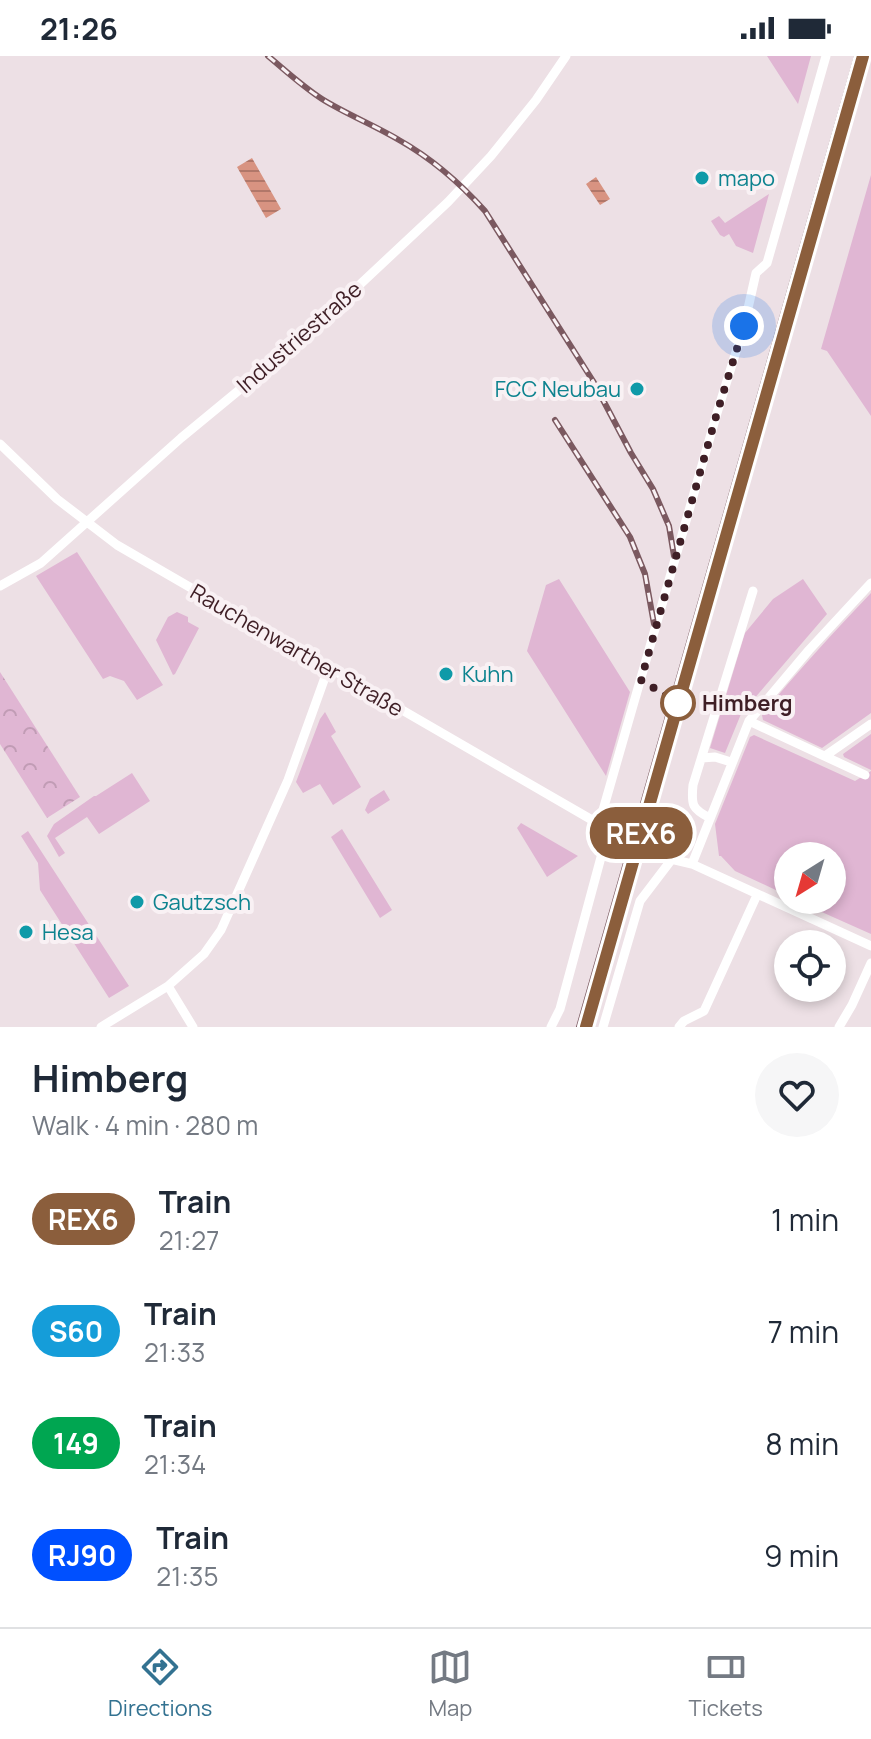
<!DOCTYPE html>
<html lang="en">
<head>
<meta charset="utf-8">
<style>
	:root { --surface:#fff; --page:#f6f6f7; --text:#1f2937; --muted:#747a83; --line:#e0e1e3; --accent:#337291 }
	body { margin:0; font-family:Manrope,sans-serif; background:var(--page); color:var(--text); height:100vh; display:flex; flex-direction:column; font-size:30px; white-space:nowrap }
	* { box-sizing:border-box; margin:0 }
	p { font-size:26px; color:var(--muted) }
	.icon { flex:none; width:44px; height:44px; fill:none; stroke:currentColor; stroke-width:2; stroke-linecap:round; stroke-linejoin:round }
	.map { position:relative; height:971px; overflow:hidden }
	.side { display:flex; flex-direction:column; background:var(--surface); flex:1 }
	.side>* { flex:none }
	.badge { padding:0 16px; border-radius:26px; font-size:28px; line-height:52px }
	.needle { width:52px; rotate:217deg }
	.controls { position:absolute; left:774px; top:786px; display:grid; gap:16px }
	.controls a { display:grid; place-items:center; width:72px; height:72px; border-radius:50%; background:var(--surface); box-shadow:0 4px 12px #0003; font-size:40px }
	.you { position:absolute; width:40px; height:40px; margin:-20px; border:6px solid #fff; border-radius:50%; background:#1a73e8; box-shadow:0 0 0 12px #1a73e833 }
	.map>.badge { position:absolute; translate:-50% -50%; box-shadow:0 0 0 4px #fff }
	.round { display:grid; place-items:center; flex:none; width:84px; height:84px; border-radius:42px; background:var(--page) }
	.overview { display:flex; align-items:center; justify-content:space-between; height:136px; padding:0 32px }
	h1 { font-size:38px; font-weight:700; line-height:60px }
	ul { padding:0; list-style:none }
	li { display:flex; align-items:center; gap:24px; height:112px; padding:0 32px }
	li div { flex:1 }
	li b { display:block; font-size:30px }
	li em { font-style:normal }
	li .badge { min-width:88px; font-weight:700; text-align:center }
	.status { display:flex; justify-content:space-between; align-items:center; height:56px; padding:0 40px; background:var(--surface); direction:ltr }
	.status svg { height:22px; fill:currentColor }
	.tabs { display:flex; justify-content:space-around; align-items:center; height:112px; border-top:2px solid var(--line); background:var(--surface); font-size:22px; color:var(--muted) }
	.tabs a { display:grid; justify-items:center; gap:4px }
	.tabs .selected { color:var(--accent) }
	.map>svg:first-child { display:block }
	.green { fill:#e0b6d3 }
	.forest { fill:url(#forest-crowns) }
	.water { fill:url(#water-rules) }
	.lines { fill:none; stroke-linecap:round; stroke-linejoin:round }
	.minor { stroke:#fff; stroke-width:9 }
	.rail-casing { stroke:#7b5960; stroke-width:6 }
	.rail { stroke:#f9f1f4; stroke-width:3; stroke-dasharray:9; stroke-linecap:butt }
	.line-casing { stroke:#fff; stroke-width:18 }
	.line { stroke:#8b5e3c; stroke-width:12 }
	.walk { stroke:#3f1f26; stroke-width:8; stroke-dasharray:0 14.4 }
	.culture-dot { fill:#0f9aa8; stroke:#f9f1f4; stroke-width:3 }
	.stop-dot { fill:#fff; stroke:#8b5e3c; stroke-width:4 }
	.labels { text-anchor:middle; stroke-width:8; stroke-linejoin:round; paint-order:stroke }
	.culture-label { font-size:22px; fill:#0d838f; stroke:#f9f1f4; text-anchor:start }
	.street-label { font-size:22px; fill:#3f1f26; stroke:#f9f1f4 }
	.stop-label { font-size:22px; font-weight:bold; fill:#3f1f26; stroke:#f9f1f4; text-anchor:start }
</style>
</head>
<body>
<div class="status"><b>21:26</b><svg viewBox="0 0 49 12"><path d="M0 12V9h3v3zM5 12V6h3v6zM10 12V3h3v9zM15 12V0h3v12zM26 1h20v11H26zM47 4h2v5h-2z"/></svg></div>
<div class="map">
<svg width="871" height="971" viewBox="0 0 871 971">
	<defs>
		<pattern id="forest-crowns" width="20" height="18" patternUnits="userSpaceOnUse" patternTransform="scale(2)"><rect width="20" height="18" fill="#e0b6d3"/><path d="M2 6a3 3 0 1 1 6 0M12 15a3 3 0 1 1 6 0" fill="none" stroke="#c19cb5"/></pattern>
		<pattern id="water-rules" width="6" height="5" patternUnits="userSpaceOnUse" patternTransform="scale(2)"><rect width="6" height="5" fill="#d89381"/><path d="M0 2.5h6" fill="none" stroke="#b17769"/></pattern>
	</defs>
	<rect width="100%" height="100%" fill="#ede0e5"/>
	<path class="green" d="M 767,0 L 811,0 L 798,48 Z
		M 871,119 L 871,360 L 827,295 L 821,293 Z
		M 769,138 L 753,197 L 736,190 L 729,178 L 724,181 L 720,179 L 711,165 L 719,160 L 725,167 Z
		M 77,496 L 163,629 L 137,644 L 124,625 L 110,620 L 103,623 L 36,520 Z
		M 559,523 L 630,636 L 606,720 L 527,595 L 546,529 Z
		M 803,523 L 827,558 L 741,658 L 725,697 L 710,692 L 745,577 L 773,543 Z
		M 871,537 L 871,657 L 822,692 L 763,664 L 762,659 C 796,617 833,577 871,537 Z
		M 177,556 L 188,561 L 188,566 L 199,572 L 175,618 L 173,619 L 156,584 L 168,561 Z
		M 325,656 L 336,676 L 331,680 L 361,731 L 333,749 L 320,728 L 303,737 L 296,726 L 320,663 Z
		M 871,678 L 871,714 L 844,701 L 843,698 Z
		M 754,679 L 855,725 L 871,715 L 871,878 L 806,849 L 809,844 L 832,844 L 832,800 L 804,800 L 808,792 L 802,789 L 796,800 L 788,800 L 788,818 L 780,836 L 735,815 L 721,800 L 719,800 L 715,768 L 746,691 L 750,681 Z
		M 132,717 L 150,745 L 99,778 L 87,761 L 55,782 L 65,797 L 59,801 L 47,780 L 54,768 L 94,740 L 96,740 Z
		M 384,734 L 390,744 L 368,758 L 365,754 L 370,743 Z
		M 521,767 L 578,800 L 547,821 L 517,772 Z
		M 342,773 L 392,854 L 380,862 L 331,781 Z
		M 28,775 L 129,930 L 109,942 L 40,834 L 38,807 L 21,780 Z"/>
	<path class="forest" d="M 0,616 L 80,741 L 47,762 L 0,688 Z"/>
	<path class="water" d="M 252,102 L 281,153 L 266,162 L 237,111 Z
		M 596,121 L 610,143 L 600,149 L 586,128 Z"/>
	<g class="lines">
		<path class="minor" d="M 0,388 L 57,443 L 117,489 L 599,768 L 607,779 L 560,953 L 551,971
			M 0,530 L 41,507 L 181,382 L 306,279 L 448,146 L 491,100 L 536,44 L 566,0
			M 749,665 L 865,719
			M 825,700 L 871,668
			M 702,702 L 715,701 L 731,706
			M 710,762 C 692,753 691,749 693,729 L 753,535
			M 599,768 L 717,357 L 744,270 L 756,217 L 767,207 L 826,0
			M 658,800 L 692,808 L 871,890
			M 692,808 L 749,665 L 809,594 L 871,527
			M 101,971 L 168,930
			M 193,971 L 168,930 L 204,898 L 221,874 L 288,724 L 328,613
			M 603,971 L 640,845 L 672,803
			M 679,971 L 684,965 L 704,955 L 757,839
			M 839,971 L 852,949 L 871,907"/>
		<g class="rail-casing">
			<path id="rail" d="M 268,0 C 286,15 302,30 322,43 C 346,58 374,69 399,84 C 431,102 460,127 485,155 L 593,325 L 631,397 L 653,433 L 669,470 L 674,500
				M 555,364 L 630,481 L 645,518 L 654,568
				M 579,971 L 857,0"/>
		</g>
		<use href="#rail" class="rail"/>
	</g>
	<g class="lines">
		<g class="line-casing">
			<path id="line" d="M 586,971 L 863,0"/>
		</g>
		<use href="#line" class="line"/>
		<path class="walk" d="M 678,647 L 641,624 L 717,357 L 744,270"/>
	</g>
	<g class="culture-dot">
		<circle cx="702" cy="122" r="8"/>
		<circle cx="637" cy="333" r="8"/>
		<circle cx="446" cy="618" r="8"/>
		<circle cx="137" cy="846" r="8"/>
		<circle cx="26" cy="876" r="8"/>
	</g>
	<circle class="stop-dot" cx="678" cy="647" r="16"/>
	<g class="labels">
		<g class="culture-label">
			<text x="718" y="130">mapo</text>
			<text x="621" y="341" text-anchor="end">FCC Neubau</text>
			<text x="462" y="626">Kuhn</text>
			<text x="153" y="854">Gautzsch</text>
			<text x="42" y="884">Hesa</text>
		</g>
		<g class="street-label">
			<text transform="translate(299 281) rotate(-41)" y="8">Industriestraße</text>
			<text transform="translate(297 594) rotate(30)" y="8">Rauchenwarther Straße</text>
		</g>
		<g class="stop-label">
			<text x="702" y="655">Himberg</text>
		</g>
	</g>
</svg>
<div class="controls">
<a><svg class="needle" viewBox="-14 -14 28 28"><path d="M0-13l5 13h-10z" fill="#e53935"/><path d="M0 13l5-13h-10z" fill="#747a83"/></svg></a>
<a><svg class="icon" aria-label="locate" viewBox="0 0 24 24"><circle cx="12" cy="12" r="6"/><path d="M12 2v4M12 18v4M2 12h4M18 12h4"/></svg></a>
</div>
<div class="you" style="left:744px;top:270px"></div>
<b class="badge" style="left:641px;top:777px;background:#8b5e3c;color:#fff">REX6</b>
</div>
<section class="side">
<div class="overview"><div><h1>Himberg</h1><p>Walk · 4 min · 280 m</p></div><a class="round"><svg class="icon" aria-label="heart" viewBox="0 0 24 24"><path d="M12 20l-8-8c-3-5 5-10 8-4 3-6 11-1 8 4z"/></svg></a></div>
<ul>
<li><span class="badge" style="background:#8b5e3c;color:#fff">REX6</span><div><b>Train</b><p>21:27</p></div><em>1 min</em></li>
<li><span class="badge" style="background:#159dd9;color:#fff">S60</span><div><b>Train</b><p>21:33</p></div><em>7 min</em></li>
<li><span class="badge" style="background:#00a651;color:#fff">149</span><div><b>Train</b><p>21:34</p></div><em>8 min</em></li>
<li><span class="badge" style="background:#0050ff;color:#fff">RJ90</span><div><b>Train</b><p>21:35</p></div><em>9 min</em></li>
</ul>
</section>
<nav class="tabs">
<a class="selected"><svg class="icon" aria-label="directions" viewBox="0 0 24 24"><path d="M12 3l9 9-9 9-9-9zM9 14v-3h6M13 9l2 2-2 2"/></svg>Directions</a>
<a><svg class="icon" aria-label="map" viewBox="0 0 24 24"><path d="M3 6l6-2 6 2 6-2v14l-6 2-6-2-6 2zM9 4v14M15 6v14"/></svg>Map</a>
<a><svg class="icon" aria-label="tickets" viewBox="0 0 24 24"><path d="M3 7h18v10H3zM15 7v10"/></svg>Tickets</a>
</nav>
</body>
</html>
